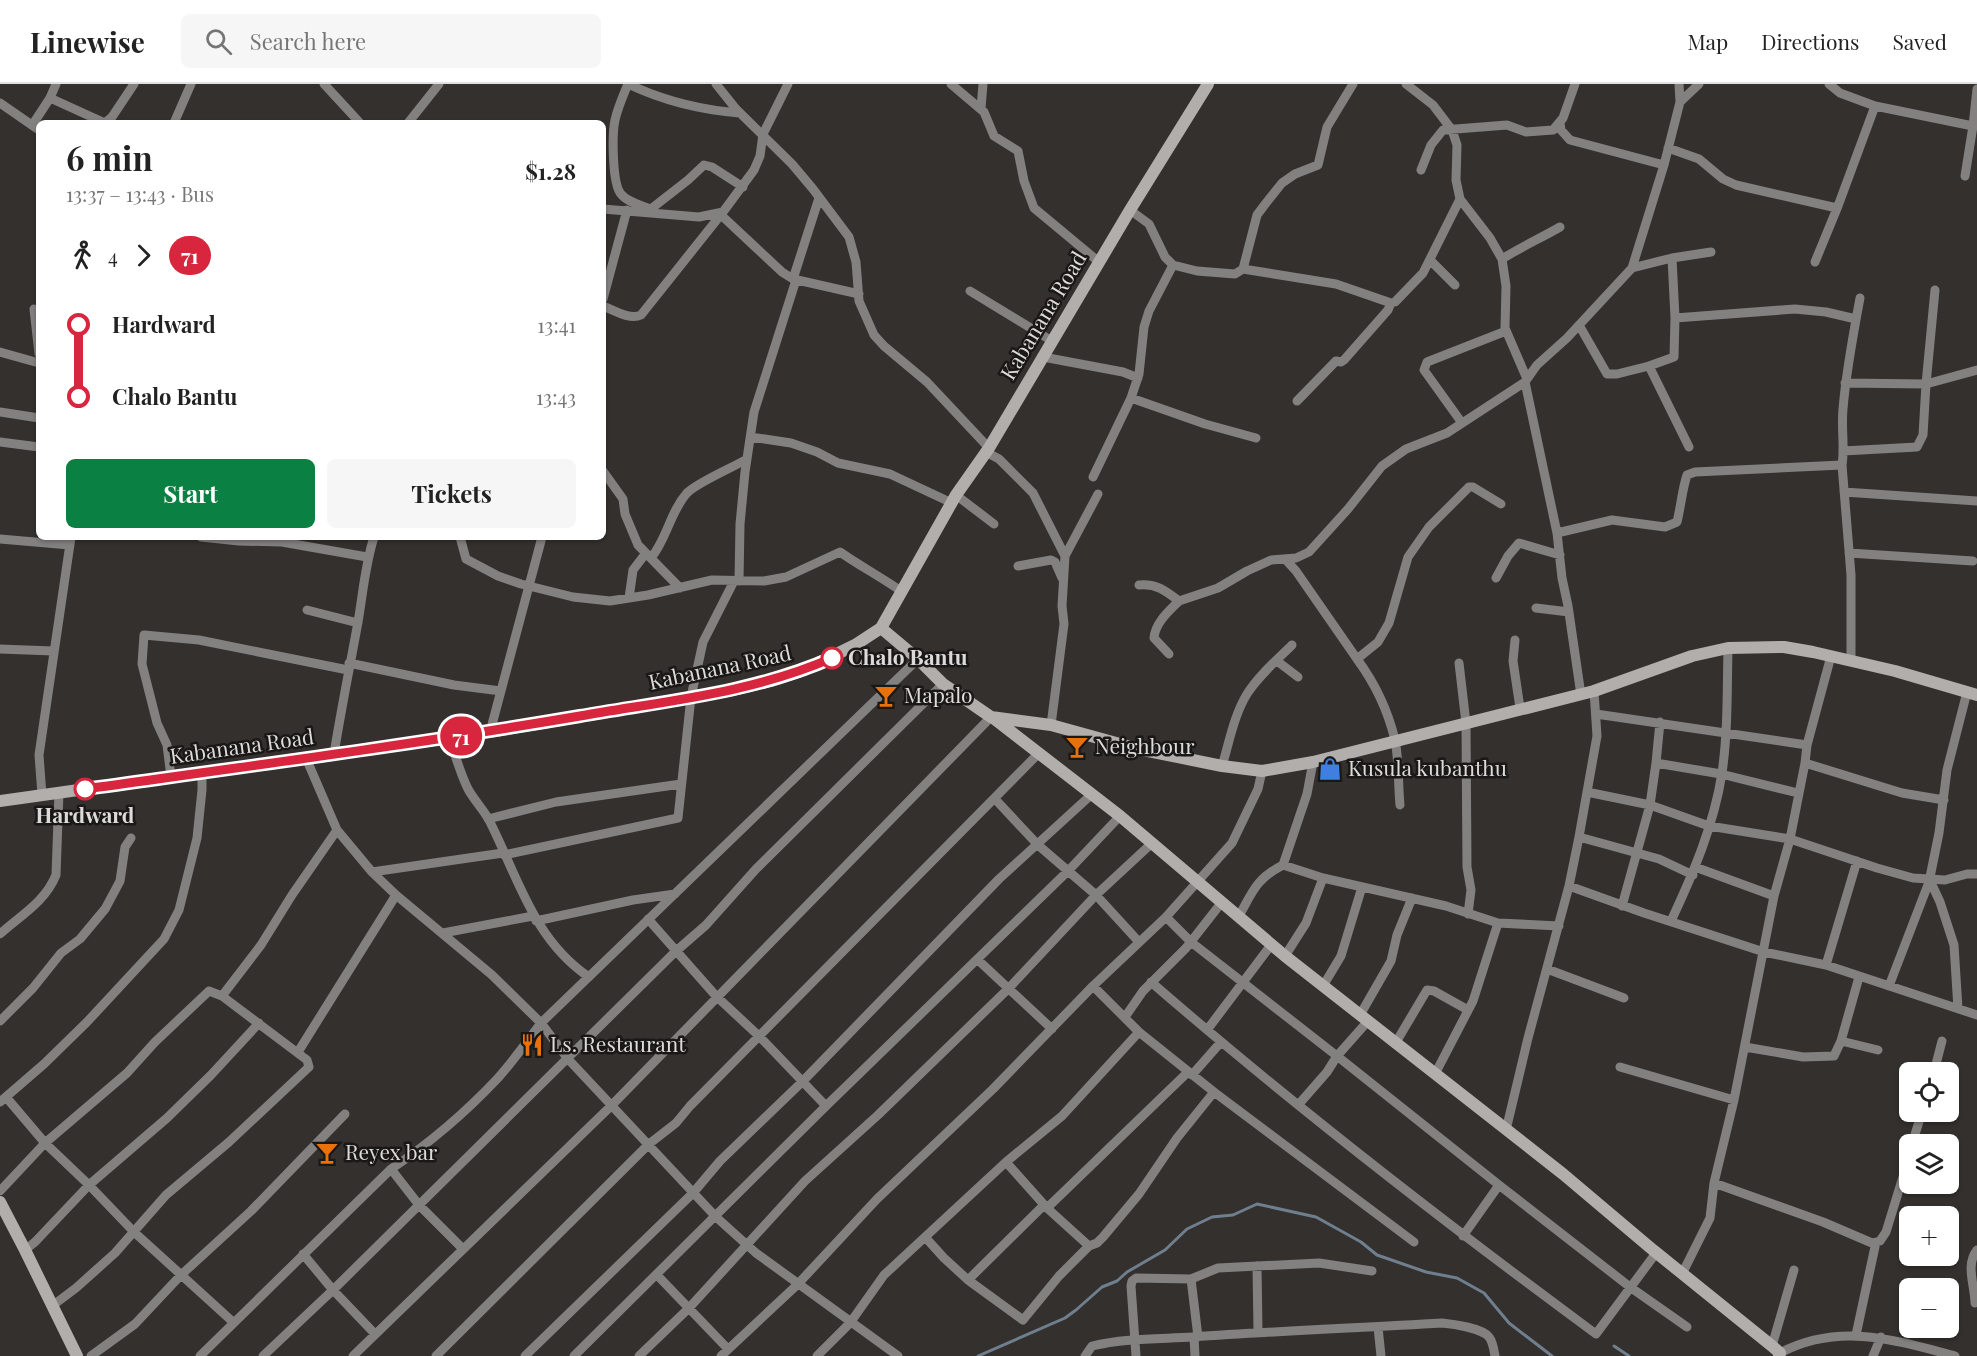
<!DOCTYPE html>
<html lang="en">
<head>
<meta charset="utf-8">
<style>
	:root { --surface:#fff; --page:#f6f6f6; --text:#222; --muted:#767676; --line:#e0e0e0; --accent:#0b8043 }
	body { margin:0; font-family:"Playfair Display",serif; background:var(--page); color:var(--text); height:100vh; display:flex; flex-direction:column; font-size:22px; white-space:nowrap }
	* { box-sizing:border-box; margin:0 }
	p { font-size:20px; color:var(--muted) }
	.icon { flex:none; width:33px; height:33px; fill:none; stroke:currentColor; stroke-width:2; stroke-linecap:round; stroke-linejoin:round }
	.map { position:relative; flex:1; overflow:hidden }
	.sheet { position:absolute; left:36px; top:36px; width:570px; height:420px; display:flex; flex-direction:column; background:var(--surface); border-radius:9px; box-shadow:0 2px 4px #0004 }
	.sheet>* { flex:none }
	.badge { padding:0 12px; border-radius:20px; font-size:21px; line-height:39px }
	.fabs { position:absolute; left:1899px; top:978px; display:grid; gap:12px }
	.fabs a { display:grid; place-items:center; width:60px; height:60px; border-radius:9px; background:var(--surface); box-shadow:0 2px 4px #0004; font-size:30px }
	.map>.badge { position:absolute; translate:-50% -50%; box-shadow:0 0 0 3px #fff }
	.legs { display:flex; align-items:center; gap:9px; height:66px; padding:0 30px; font-size:20px }
	.legs p { margin-inline-start:auto }
	.overview { display:flex; align-items:center; justify-content:space-between; height:102px; padding:0 30px }
	h1 { font-size:33px; font-weight:700; line-height:45px }
	.action { display:flex; gap:12px; margin-top:auto; padding:12px 30px }
	.action a { flex:1; height:69px; border-radius:9px; background:var(--accent); color:#fff; font-size:24px; font-weight:700; line-height:69px; text-align:center }
	.action a+a { background:var(--page); color:var(--text) }
	ul { padding:0 30px; list-style:none }
	li { display:flex; align-items:center; gap:21px; height:72px; font-size:22px }
	li i { display:grid; place-items:center; width:9px; height:100%; margin:0 8px; background:currentColor }
	li i::after { content:''; width:15px; height:15px; margin:-8px; border:4px solid; border-radius:50%; background:var(--surface) }
	li p { margin-inline-start:auto }
	li:first-child i { background:linear-gradient(#0000 50%,currentColor 0) }
	li:last-child i { background:linear-gradient(currentColor 50%,#0000 0) }
	header { display:flex; align-items:center; gap:36px; box-sizing:border-box; height:84px; padding:0 30px; background:var(--surface); border-bottom:2px solid var(--line) }
	header strong { font-size:28px }
	nav { display:flex; gap:33px; margin-inline-start:auto; font-size:21px }
	.search { width:420px; height:54px; background:var(--page); display:flex; align-items:center; gap:15px; box-sizing:border-box; padding:0 21px; border-radius:9px; color:var(--muted); font-size:22px }
	.map>svg:first-child { display:block }
	.lines { fill:none; stroke-linecap:round; stroke-linejoin:round }
	.stream { stroke:#6f7f8d; stroke-width:3 }
	.street { stroke:#838180; stroke-width:9 }
	.secondary { stroke:#b1aeac; stroke-width:12 }
	.line-1-casing { stroke:#fff; stroke-width:14 }
	.line-1 { stroke:#d7263d; stroke-width:9 }
	.stop-1-dot { fill:#fff; stroke:#d7263d; stroke-width:3 }
	.labels { text-anchor:middle; stroke-width:5; stroke-linejoin:round; paint-order:stroke }
	.street-label { font-size:21px; fill:#dddbd9; stroke:#1a1817 }
	.stop-label { font-size:21px; font-weight:bold; fill:#dddbd9; stroke:#1a1817; text-anchor:start }
	.poi-label { font-size:21px; fill:#dddbd9; stroke:#1a1817; text-anchor:start }
</style>
</head>
<body>
<header>
<strong>Linewise</strong>
<div class="search"><svg class="icon" aria-label="search" viewBox="0 0 24 24"><circle cx="10" cy="10" r="6"/><path d="M15 15l6 6"/></svg>Search here</div>
<nav><a>Map</a><a>Directions</a><a>Saved</a></nav>
</header>
<div class="map">
<svg width="1977" height="1272" viewBox="0 0 1977 1272">
	<rect width="100%" height="100%" fill="#33302e"/>
	<g class="lines">
		<path class="stream" d="M 1614,1262 L 1629,1272
			M 978,1272 L 1065,1234 L 1076,1226 L 1102,1203 L 1117,1197 L 1127,1188 L 1165,1166 L 1187,1145 L 1212,1133 L 1233,1131 L 1257,1120 L 1316,1133 L 1361,1158 L 1377,1171 L 1426,1188 L 1457,1194 L 1484,1209 L 1509,1239 L 1552,1272"/>
		<path class="street" d="M 324,0 L 360,39
			M 628,0 C 623,12 618,23 615,36 C 612,50 612,100 621,110 C 627,118 641,121 650,125
			M 628,0 C 664,17 699,26 740,29
			M 716,0 L 736,25 L 792,80 L 813,105 L 849,153 L 856,178 L 859,217 L 874,251 L 884,262 L 927,298 L 989,364
			M 951,0 L 984,28 L 994,52 L 1018,67 L 1024,97 L 1034,124 L 1099,178
			M 1406,0 L 1433,21 L 1452,46 L 1457,61 L 1456,96 L 1460,115 L 1490,154 L 1502,175 L 1506,202 L 1505,244 L 1527,295
			M 1679,0 L 1680,18
			M 1829,0 L 1840,9 L 1875,22
			M 50,14 L 105,39
			M 0,19 L 39,46
			M 981,24 L 983,0
			M 105,39 L 112,33 L 134,0
			M 174,39 L 191,0
			M 408,39 L 439,0
			M 1560,39 L 1561,46 L 1570,56 L 1664,81
			M 33,40 L 50,14 L 56,0
			M 1668,64 L 1699,75 L 1723,95 L 1736,101 L 1837,124
			M 1421,86 L 1431,61 L 1443,46 L 1507,41 L 1526,48 L 1553,46 L 1563,34 L 1575,0
			M 1965,92 L 1973,42
			M 603,125 L 699,133 L 723,128 L 754,86 L 760,72 L 763,50 L 788,0
			M 1130,126 L 1149,140 L 1165,173 L 1173,181 L 1197,187 L 1235,190 L 1243,185 L 1257,131 L 1266,119 L 1282,99 L 1295,90 L 1318,81 L 1327,43 L 1353,0
			M 647,128 L 688,96 L 704,81 L 712,83 L 743,103
			M 721,131 L 782,188 L 793,195 L 859,210
			M 1502,175 C 1521,163 1541,154 1560,143
			M 1430,176 L 1455,201
			M 1815,178 L 1838,122 L 1875,22 L 1973,42 L 1977,5
			M 1632,184 L 1672,174 L 1711,168
			M 1243,185 L 1336,200 L 1391,219 L 1395,218 L 1423,189 L 1460,115
			M 793,195 L 819,114
			M 1935,206 L 1926,300 L 1977,286
			M 970,207 L 1052,257
			M 603,215 L 627,126
			M 603,222 C 615,227 630,236 641,231 L 723,128
			M 34,225 L 39,270
			M 1675,234 L 1795,225 L 1826,228 L 1856,235
			M 1579,241 L 1607,290 L 1617,290 L 1649,282 L 1689,363
			M 0,268 L 39,279
			M 1043,273 L 1123,288 L 1138,294
			M 1649,282 L 1674,273 L 1675,234 L 1672,174
			M 1525,298 L 1557,449 L 1562,494 L 1568,522 L 1581,611
			M 1131,314 L 1205,340 L 1256,354
			M 1297,317 L 1336,277 L 1341,278 L 1344,276 L 1388,226 L 1391,219
			M 0,328 L 39,334
			M 1462,339 L 1424,286 L 1427,278 L 1506,247
			M 751,353 L 791,359 L 817,368 L 838,379 L 890,390 L 952,419
			M 0,358 L 39,363
			M 1843,367 L 1917,363 L 1923,351 L 1926,300 L 1845,299
			M 986,368 L 999,375 L 1033,409 L 1065,472 L 1062,522 L 1064,540 L 1051,641
			M 603,387 L 623,415 L 625,430 L 638,461 L 680,504
			M 1093,393 L 1131,314 L 1139,290 L 1144,243 L 1149,227 L 1173,181
			M 1844,408 L 1977,417
			M 956,411 L 994,440
			M 1557,449 L 1612,436 L 1665,443 L 1677,438 C 1681,422 1682,406 1687,391 L 1695,388 L 1842,381
			M 201,453 L 239,457 L 282,458 L 367,473
			M 460,453 L 466,475 L 498,492 L 521,500 L 573,513 L 610,517 L 648,511 L 712,496 L 764,497 L 786,493 L 840,468 C 860,482 881,493 901,507
			M 0,455 L 70,461
			M 1849,469 L 1973,477
			M 1065,472 L 1098,410
			M 651,474 C 667,455 670,428 687,409 C 698,398 732,384 747,375
			M 1285,475 L 1296,487 L 1357,575
			M 1018,482 L 1051,476 L 1055,478 L 1062,494
			M 1496,494 L 1508,472 L 1519,459 L 1560,471
			M 739,497 L 740,440 L 745,388 L 754,328 L 796,196
			M 1139,501 C 1156,499 1166,507 1179,517 L 1218,504 L 1247,487 L 1271,476 L 1296,474 L 1309,468 L 1348,425 L 1382,382 L 1406,365 L 1447,349 L 1525,298 L 1537,281 L 1567,254 L 1632,184 L 1664,81 L 1680,18 L 1699,0
			M 629,514 L 633,486 L 646,469
			M 1536,524 L 1569,528
			M 307,526 L 358,539
			M 1515,556 L 1513,577 L 1520,624
			M 0,565 L 53,567
			M 1169,570 L 1154,554 C 1155,539 1169,527 1179,517
			M 1277,577 L 1298,593
			M 1851,577 L 1851,491 L 1842,381 C 1845,363 1841,344 1843,325 C 1846,288 1853,251 1860,214
			M 349,579 L 454,601 L 501,607
			M 1459,579 L 1466,639 L 1467,783 L 1471,806 L 1468,830
			M 1596,630 L 1807,661
			M 490,648 L 542,453
			M 449,653 C 455,670 460,689 468,705 C 474,716 483,725 489,736 C 518,793 533,855 589,893
			M 334,670 C 341,626 350,582 358,538 C 363,509 365,481 374,453
			M 306,674 L 337,746 L 372,788 L 396,811 L 492,891 L 541,939 L 568,975 L 716,1133 L 756,1169 L 898,1272
			M 1313,678 L 1307,710 L 1283,781 L 1323,794 L 1446,822 L 1498,839 L 1473,917 L 1435,990
			M 1656,679 L 1660,638
			M 1805,679 L 1902,709 L 1944,716
			M 1222,682 C 1229,659 1234,631 1247,610 C 1259,591 1277,576 1292,561
			M 171,693 L 167,661 L 157,639 L 142,580 L 144,551 L 199,556 L 348,586
			M 1587,708 L 1650,721 L 1709,742 L 1790,755 L 1877,784 L 1913,794 L 1945,796 L 1967,790 L 1977,790
			M 42,711 L 39,671 L 71,453
			M 995,715 L 1038,761 L 1096,811 L 1139,858
			M 1400,721 C 1398,700 1399,676 1395,656 C 1388,627 1374,598 1357,575 L 1378,558 L 1389,539 L 1408,473 L 1429,443 L 1469,403 L 1473,403 L 1501,420
			M 488,735 L 556,718 L 681,700
			M 1579,753 L 1659,775 L 1693,791
			M 504,771 L 678,734 L 691,613 L 703,558 L 734,497
			M 1695,783 L 1774,812
			M 372,788 L 503,769
			M 1929,798 L 1933,803 L 1940,818 L 1954,861 L 1958,925
			M 1569,802 L 1644,829 L 1764,868 L 1826,881 L 1977,931
			M 1622,822 L 1650,721 L 1656,679 L 1721,690 L 1798,709
			M 1239,832 C 1253,807 1256,795 1283,781
			M 1166,833 L 1191,858 L 1337,972 L 1327,988 L 1299,1020
			M 648,835 L 716,912 L 760,953 L 826,1022
			M 536,837 L 633,816 L 675,810
			M 1671,837 C 1693,790 1714,741 1722,689 C 1728,648 1727,606 1728,564
			M 1498,839 L 1559,842
			M 443,849 L 533,832
			M 0,850 C 21,831 45,818 56,791 L 59,708
			M 1285,872 L 1306,839 L 1323,794
			M 978,876 L 1052,945
			M 1826,881 L 1857,777
			M 1547,885 L 1624,914
			M 1151,898 C 1294,1022 1444,1138 1596,1250 L 1656,1169
			M 1093,902 L 1139,948
			M 1323,902 L 1341,872 L 1362,803
			M 1889,902 L 1929,798 L 1939,749 L 1947,686 L 1967,608
			M 222,912 L 261,861 L 292,811 L 337,746
			M 1360,931 L 1391,877 L 1397,851 L 1412,814
			M 1125,933 L 1143,907 L 1186,864 L 1222,818
			M 0,937 L 33,904 L 61,869 L 80,855 L 105,825 L 120,797 L 125,763 L 131,754
			M 1368,937 L 1337,972 L 1499,1101 L 1463,1152
			M 1207,946 L 1271,861
			M 1841,957 L 1878,966
			M 1395,960 L 1427,906 L 1434,907 L 1468,926
			M 1745,963 L 1803,973 L 1834,972 L 1841,957 L 1859,893
			M 298,968 L 396,811
			M 1620,983 L 1734,1016
			M 1188,988 L 1047,1124 L 1042,1123 L 968,1196 L 1023,1236 L 1059,1192 L 1089,1162 L 1097,1159 L 1103,1153 L 1139,1110 L 1177,1054 L 1214,1008
			M 1934,988 L 1942,957
			M 1192,991 L 1221,958
			M 6,1013 L 45,1059 L 89,1101 L 134,1148 L 233,1238
			M 0,1018 L 44,980 L 87,938 L 164,855 L 179,826 L 197,754 L 202,706 L 202,688
			M 1506,1046 L 1528,954 L 1569,802 L 1579,753 L 1597,652 L 1594,607
			M 1912,1060 L 1922,1028
			M 1006,1078 L 1047,1124 L 1089,1162
			M 391,1085 L 419,1121 L 463,1165
			M 1714,1099 L 1823,1138 L 1872,1159 L 1880,1157 L 1886,1148 L 1910,1070
			M 1499,1101 L 1630,1203 L 1687,1243
			M 0,1107 L 45,1059 L 127,989 L 155,958 L 209,907 L 222,912 L 307,976 L 309,983 L 229,1058 L 166,1111 L 115,1169 L 76,1204 L 52,1222
			M 925,1153 L 944,1174 L 968,1196
			M 25,1166 L 35,1158 L 89,1101 L 167,1034 L 211,991 L 259,939
			M 303,1170 L 333,1206 L 375,1250
			M 1257,1182 L 1258,1248
			M 1682,1190 L 1710,1134 L 1714,1099 L 1734,1016 L 1774,812 L 1790,755 L 1805,679 L 1807,661 L 1831,572
			M 657,1191 L 728,1265
			M 1191,1195 L 1198,1253
			M 1975,1219 C 1975,1202 1965,1181 1977,1166
			M 1378,1243 L 1381,1272
			M 1856,1251 L 1876,1158
			M 1194,1253 L 1195,1272
			M 1772,1262 L 1794,1186
			M 1780,1269 C 1839,1238 1895,1256 1955,1272
			M 91,1272 L 135,1240 L 181,1191 L 251,1127 L 345,1030
			M 200,1272 L 391,1085 C 430,1059 466,1028 498,994 C 513,977 527,958 541,939 L 918,575
			M 263,1272 L 333,1206 L 675,868 L 706,841 L 756,785 L 943,600
			M 353,1272 L 611,1022 L 991,633
			M 436,1272 L 649,1060 L 676,1039 L 690,1022 L 1038,670
			M 525,1272 L 693,1109 L 720,1077 L 802,998 L 999,795 L 1091,711
			M 574,1272 L 826,1022 L 1069,786 L 1120,732
			M 639,1272 L 689,1224 L 805,1097 L 878,1031 L 1009,904 L 1096,811 L 1151,760
			M 721,1272 L 797,1201 L 877,1115 L 993,1005 L 1093,902 L 1166,833 L 1232,759 L 1258,705 L 1262,687
			M 817,1272 L 850,1239 L 884,1191 L 1006,1078 L 1062,1032 L 1139,948 L 1214,1008 L 1414,1158
			M 1085,1272 L 1092,1262 C 1124,1254 1160,1255 1193,1253 C 1276,1247 1359,1244 1442,1239 C 1453,1240 1482,1244 1489,1253 C 1493,1258 1494,1266 1495,1272
			M 1136,1272 L 1131,1202 L 1132,1197 L 1136,1194 L 1191,1195 L 1218,1184 L 1319,1179 L 1372,1187
			M 1873,1272 L 1881,1253"/>
		<path class="secondary" d="M 881,544 L 918,575 L 943,600 L 991,633 L 1051,641 L 1138,665 L 1222,682 L 1262,687 L 1313,678 L 1594,607 L 1692,572 L 1728,564 L 1784,563 L 1813,568 L 1895,587 L 1977,611
			M 992,633 L 1120,732 L 1285,872 L 1563,1090 L 1653,1166 L 1772,1262 L 1780,1269 L 1779,1272
			M 0,717 L 490,648 L 733,606 L 771,597 L 804,586 L 855,561 L 881,544 L 956,411 L 989,364 L 1130,126 L 1208,0
			M 0,1118 L 25,1166 L 77,1272"/>
	</g>
	<g class="lines">
		<g class="line-1-casing">
			<path id="line-1" d="M 85,705 C 250,682 416,660 580,632 C 665,617 752,609 832,574"/>
		</g>
		<use href="#line-1" class="line-1"/>
	</g>
	<defs>
		<g id="bar-bare" transform="scale(1.8)"><path d="M-6-5H6L.8 .8V4.5H3.5V6h-7V4.5H-.8V.8Z" fill="#e8710a" stroke="#1a1817" stroke-width="2.5" paint-order="stroke"/></g>
		<g id="shop-bare" transform="scale(1.8)"><path d="M-5-2.5h2.3a2.7 3.5 0 0 1 5.4 0H5L5.5 6h-11ZM-1.5-2.5h3a1.5 2.3 0 0 0-3 0Z" fill="#3f7fe0" stroke="#1a1817" stroke-width="2.5" paint-order="stroke"/></g>
		<g id="restaurant-bare" transform="scale(1.8)"><path d="M-5-6h1v4h1v-4h1v4h1v-4h1v5L-1.5 .5V6h-2V.5L-5-1ZM5-6V6H3V1.5H1.5Q1.5-4 5-6Z" fill="#e8710a" stroke="#1a1817" stroke-width="2.5" paint-order="stroke"/></g>
	</defs>
	<g fill-rule="evenodd">
		<use href="#bar-bare" x="886" y="612"/>
		<use href="#bar-bare" x="1077" y="663"/>
		<use href="#shop-bare" x="1330" y="685"/>
		<use href="#restaurant-bare" x="532" y="961"/>
		<use href="#bar-bare" x="327" y="1069"/>
	</g>
	<g class="stop-1-dot">
		<circle cx="832" cy="574" r="10"/>
		<circle cx="85" cy="705" r="10"/>
	</g>
	<g class="labels">
		<g class="street-label">
			<text transform="translate(1044 232) rotate(-59)" y="7">Kabanana Road</text>
			<text transform="translate(720 584) rotate(-12)" y="7">Kabanana Road</text>
			<text transform="translate(242 663) rotate(-8)" y="7">Kabanana Road</text>
		</g>
		<g class="stop-label">
			<text x="848" y="581">Chalo Bantu</text>
			<text x="85" y="739" text-anchor="middle">Hardward</text>
		</g>
		<g class="poi-label">
			<text x="904" y="619">Mapalo</text>
			<text x="1095" y="670">Neighbour</text>
			<text x="1348" y="692">Kusula kubanthu</text>
			<text x="550" y="968">Ls. Restaurant</text>
			<text x="345" y="1076">Reyex bar</text>
		</g>
	</g>
</svg>
<div class="fabs">
<a><svg class="icon" aria-label="locate" viewBox="0 0 24 24"><circle cx="12" cy="12" r="6"/><path d="M12 2v4M12 18v4M2 12h4M18 12h4"/></svg></a>
<a><svg class="icon" aria-label="layers" viewBox="0 0 24 24"><path d="M12 4l9 5-9 5-9-5zM3 14l9 5 9-5"/></svg></a>
<a>+</a>
<a>−</a>
</div>
<b class="badge" style="left:461px;top:652px;background:#d7263d;color:#fff">71</b>
<section class="sheet">
<div class="overview"><div><h1>6 min</h1><p>13:37 – 13:43 · Bus</p></div><b>$1.28</b></div>
<div class="legs"><svg class="icon" aria-label="walk" viewBox="0 0 24 24"><circle cx="13" cy="4" r="2"/><path d="M13 8l-2 6 4 7M11 14l-3 7M7 12l3-4h3l4 4"/></svg>4<svg class="icon" aria-label="forward" viewBox="0 0 24 24"><path d="M9 5l7 7-7 7"/></svg><b class="badge" style="background:#d7263d;color:#fff">71</b></div>
<ul>
<li><i style="color:#d7263d"></i><b>Hardward</b><p>13:41</p></li>
<li><i style="color:#d7263d"></i><b>Chalo Bantu</b><p>13:43</p></li>
</ul>
<div class="action"><a>Start</a><a>Tickets</a></div>
</section>
</div>
</body>
</html>
